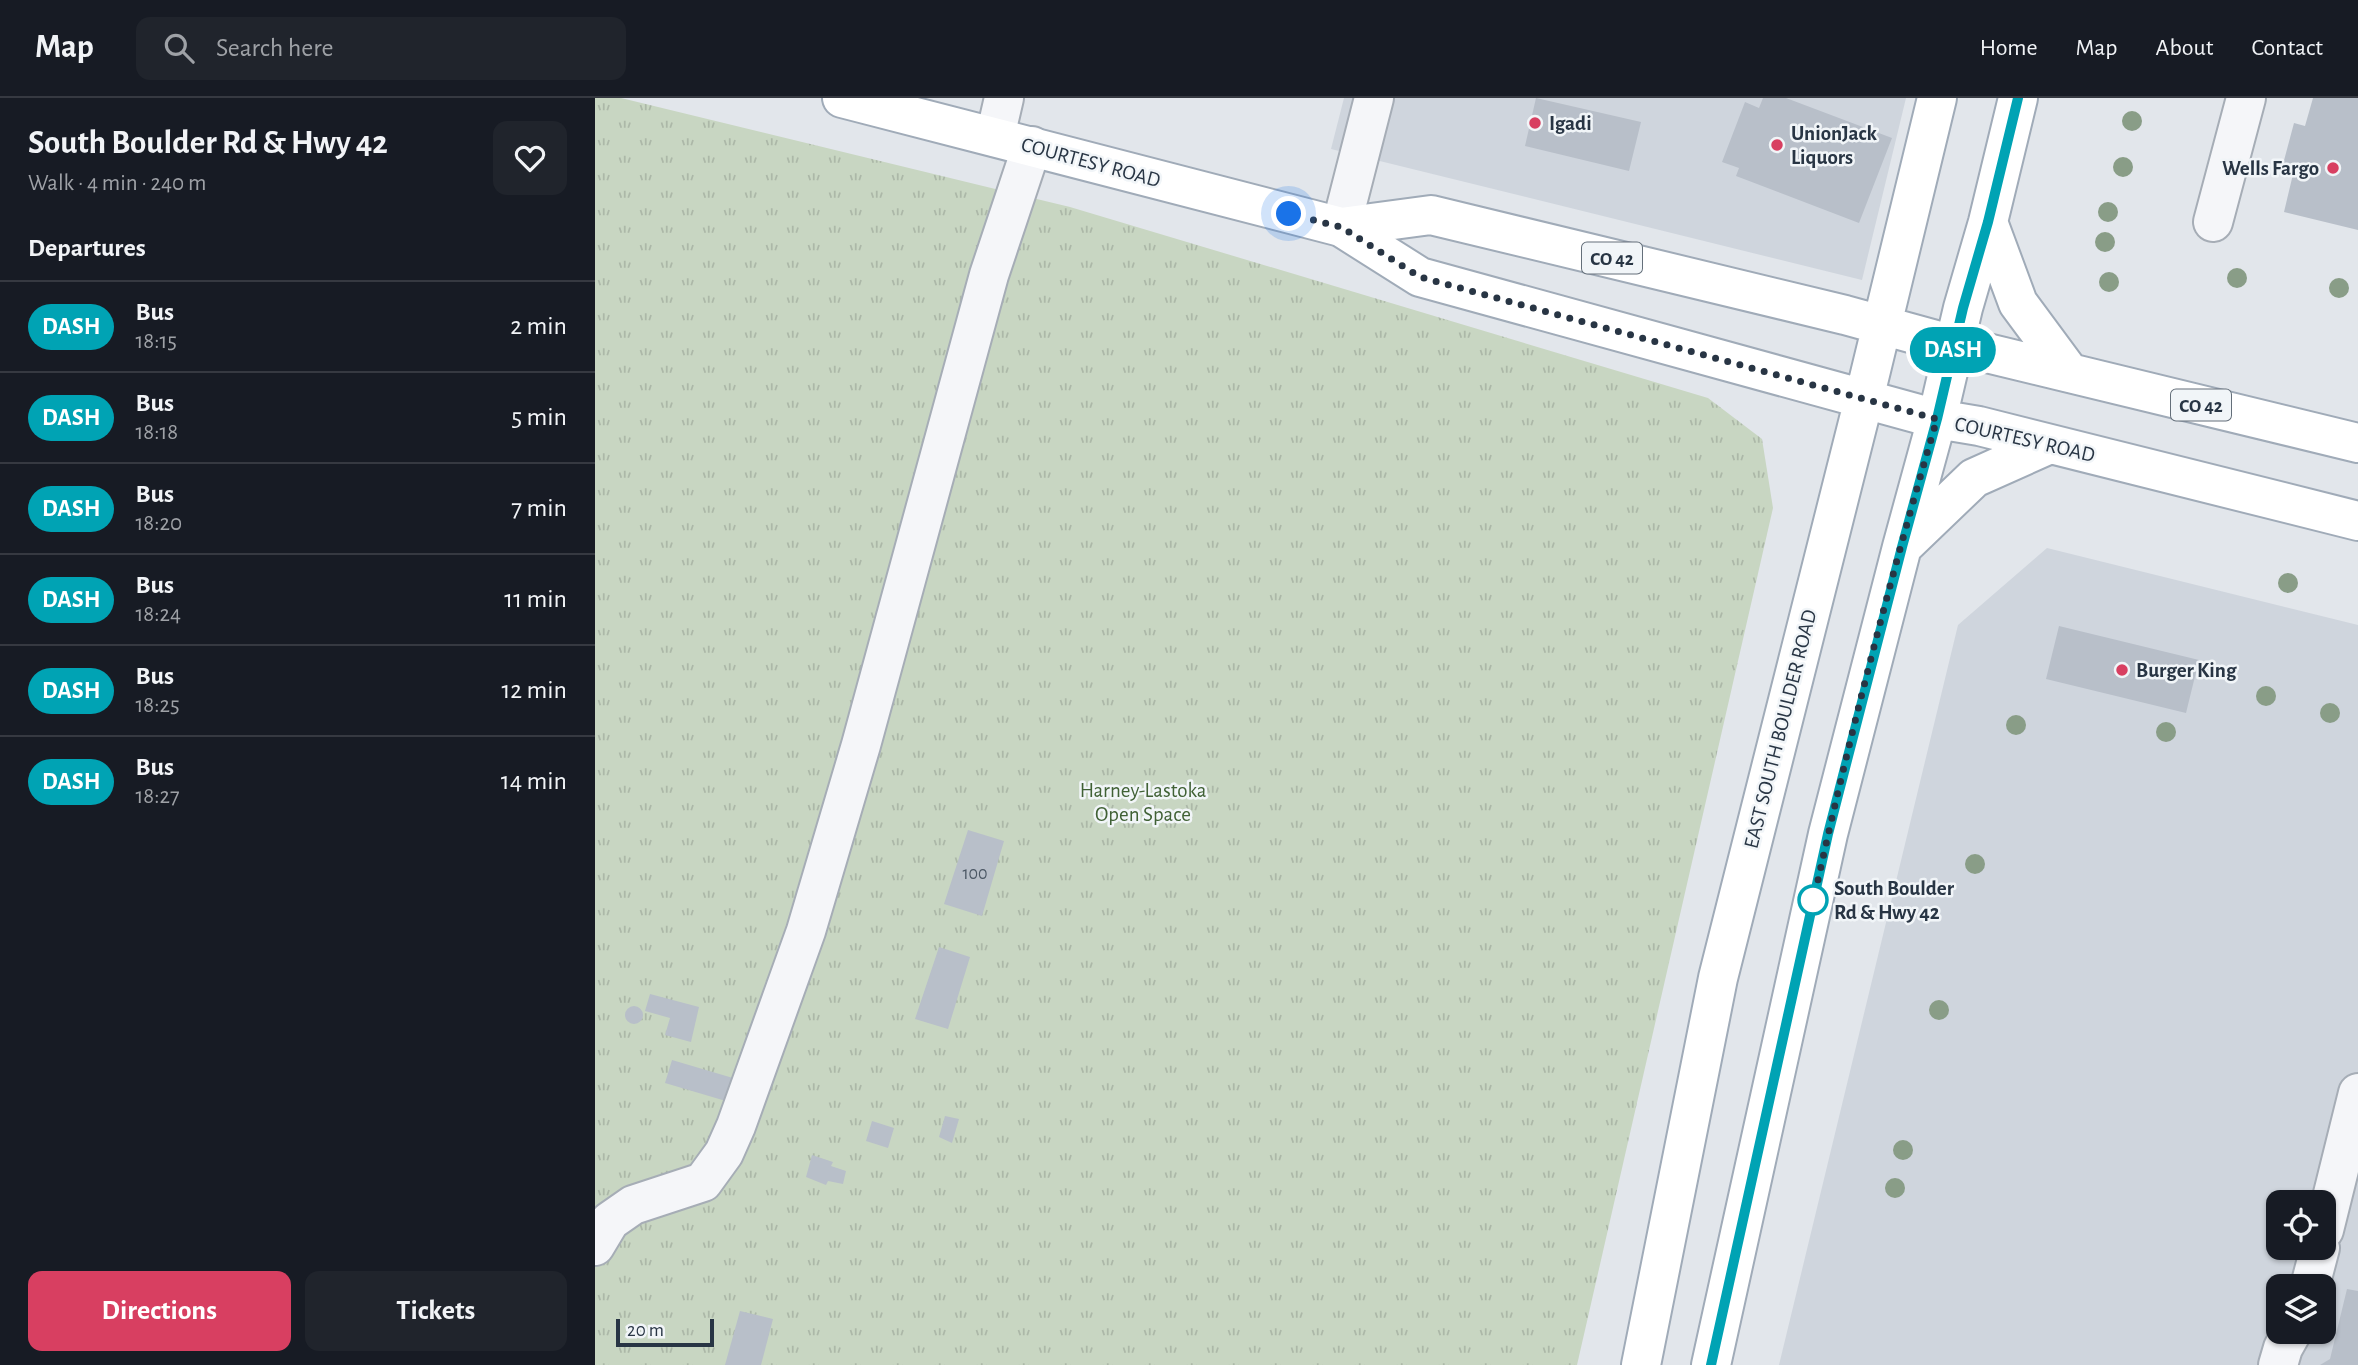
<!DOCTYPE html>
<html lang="en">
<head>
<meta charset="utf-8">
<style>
	:root { --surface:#171b24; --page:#20242c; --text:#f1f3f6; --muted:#9ea1a6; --line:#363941; --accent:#d83f61 }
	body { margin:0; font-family:"Alegreya Sans",sans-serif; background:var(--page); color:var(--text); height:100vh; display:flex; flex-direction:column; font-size:26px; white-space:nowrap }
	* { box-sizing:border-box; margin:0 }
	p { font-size:23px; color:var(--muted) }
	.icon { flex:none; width:38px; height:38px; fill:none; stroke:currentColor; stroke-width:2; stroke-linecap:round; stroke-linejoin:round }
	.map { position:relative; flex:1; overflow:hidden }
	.sheet { display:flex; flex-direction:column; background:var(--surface); width:595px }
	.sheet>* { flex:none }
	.badge { padding:0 14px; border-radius:23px; font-size:24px; line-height:46px }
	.controls { position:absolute; left:1671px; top:1092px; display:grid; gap:14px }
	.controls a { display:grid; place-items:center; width:70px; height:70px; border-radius:14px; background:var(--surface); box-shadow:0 2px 5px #0004; font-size:35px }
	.scale { position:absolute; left:21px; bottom:18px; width:98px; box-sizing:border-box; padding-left:7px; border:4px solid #283544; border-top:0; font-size:19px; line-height:24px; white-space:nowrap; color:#283544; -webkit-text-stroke:5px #f1f5f8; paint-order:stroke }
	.you { position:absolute; width:35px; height:35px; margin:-18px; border:5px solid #fff; border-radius:50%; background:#1a73e8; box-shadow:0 0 0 10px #1a73e833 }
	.map>.badge { position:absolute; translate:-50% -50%; box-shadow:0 0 0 4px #fff }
	h2 { padding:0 28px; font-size:26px; line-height:63px }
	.round { display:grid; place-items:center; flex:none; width:74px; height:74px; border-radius:14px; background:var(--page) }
	.head { display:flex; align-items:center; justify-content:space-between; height:119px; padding:0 28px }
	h1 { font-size:33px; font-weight:700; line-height:52px }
	.cta { display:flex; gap:14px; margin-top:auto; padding:14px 28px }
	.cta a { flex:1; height:80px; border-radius:14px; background:var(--accent); color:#fff; font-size:28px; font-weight:700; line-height:80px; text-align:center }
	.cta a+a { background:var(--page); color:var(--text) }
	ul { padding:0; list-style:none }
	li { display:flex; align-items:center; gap:21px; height:91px; padding:0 28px; border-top:2px solid var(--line) }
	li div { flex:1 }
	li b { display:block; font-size:26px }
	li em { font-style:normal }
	li .badge { min-width:77px; font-weight:700; text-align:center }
	header { display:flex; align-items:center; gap:42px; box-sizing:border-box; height:98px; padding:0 35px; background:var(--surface); border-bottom:2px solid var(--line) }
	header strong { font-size:33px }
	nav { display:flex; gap:38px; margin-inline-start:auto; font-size:24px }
	.search { width:490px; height:63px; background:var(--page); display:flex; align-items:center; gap:18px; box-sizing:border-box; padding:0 24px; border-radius:14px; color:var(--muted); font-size:26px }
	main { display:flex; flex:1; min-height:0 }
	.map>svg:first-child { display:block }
	.built { fill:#cfd5dd; fill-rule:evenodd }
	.park { fill:url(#park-tufts) }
	.building { fill:#b8bfc9 }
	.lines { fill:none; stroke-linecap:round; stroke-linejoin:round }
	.minor-casing { stroke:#a6adb6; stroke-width:42 }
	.major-casing { stroke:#a0abb8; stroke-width:42 }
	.minor { stroke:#f5f6f9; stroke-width:38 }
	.major { stroke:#fff; stroke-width:38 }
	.tree { fill:#899d87 }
	.line-casing { stroke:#fff; stroke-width:16 }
	.line { stroke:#00a3b4; stroke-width:10 }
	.walk { stroke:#283544; stroke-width:7; stroke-dasharray:0 12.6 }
	.poi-dot { fill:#d83f61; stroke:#f1f5f8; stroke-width:2.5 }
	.stop-dot { fill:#fff; stroke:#00a3b4; stroke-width:3.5 }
	.labels { text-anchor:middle; stroke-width:5; stroke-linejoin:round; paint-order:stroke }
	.number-label { font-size:18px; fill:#4c5865 }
	.shield { fill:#f1f5f8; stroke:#646f7a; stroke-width:2 }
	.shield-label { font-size:19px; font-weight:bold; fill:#283544 }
	.poi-label { font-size:21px; font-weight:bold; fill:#283544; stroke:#f1f5f8; text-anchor:start }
	.street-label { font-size:21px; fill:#283544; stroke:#f1f5f8 }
	.park-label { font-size:21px; fill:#406135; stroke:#f1f5f8 }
	.stop-label { font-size:21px; font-weight:bold; fill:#283544; stroke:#f1f5f8; text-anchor:start }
</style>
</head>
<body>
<header>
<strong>Map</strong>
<div class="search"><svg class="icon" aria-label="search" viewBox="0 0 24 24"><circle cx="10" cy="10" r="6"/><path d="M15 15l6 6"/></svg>Search here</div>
<nav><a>Home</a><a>Map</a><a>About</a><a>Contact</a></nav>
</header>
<main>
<section class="sheet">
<div class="head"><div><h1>South Boulder Rd &amp; Hwy 42</h1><p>Walk · 4 min · 240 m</p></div><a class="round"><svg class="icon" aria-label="heart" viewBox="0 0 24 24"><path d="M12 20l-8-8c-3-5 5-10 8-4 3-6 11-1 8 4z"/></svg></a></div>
<h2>Departures</h2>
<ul>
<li><span class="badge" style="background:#00a3b4;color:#fff">DASH</span><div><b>Bus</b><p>18:15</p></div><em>2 min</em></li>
<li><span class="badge" style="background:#00a3b4;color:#fff">DASH</span><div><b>Bus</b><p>18:18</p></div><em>5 min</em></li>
<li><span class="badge" style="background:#00a3b4;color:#fff">DASH</span><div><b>Bus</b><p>18:20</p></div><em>7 min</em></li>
<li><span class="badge" style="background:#00a3b4;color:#fff">DASH</span><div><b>Bus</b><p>18:24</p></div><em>11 min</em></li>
<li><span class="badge" style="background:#00a3b4;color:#fff">DASH</span><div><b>Bus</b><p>18:25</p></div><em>12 min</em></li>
<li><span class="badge" style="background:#00a3b4;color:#fff">DASH</span><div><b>Bus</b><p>18:27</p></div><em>14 min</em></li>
</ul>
<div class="cta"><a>Directions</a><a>Tickets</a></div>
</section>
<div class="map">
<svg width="1763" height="1267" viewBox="0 0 1763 1267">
	<defs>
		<pattern id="park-tufts" width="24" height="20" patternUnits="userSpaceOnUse" patternTransform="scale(1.75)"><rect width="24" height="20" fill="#c8d6c2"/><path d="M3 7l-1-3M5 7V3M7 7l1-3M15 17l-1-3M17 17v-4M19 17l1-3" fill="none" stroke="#acb8a8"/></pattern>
	</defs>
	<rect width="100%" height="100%" fill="#e2e6eb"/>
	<path class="built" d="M 749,0 L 1311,0 L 1267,182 L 736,51 Z
		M 1452,450 L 1763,527 L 1763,1267 L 1184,1267 L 1363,527 ZM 1684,1104 L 1729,1104 L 1729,1150 L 1684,1150 ZM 1684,1188 L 1729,1188 L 1729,1234 L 1684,1234 Z"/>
	<path class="park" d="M 0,0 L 26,0 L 475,109 L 1113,300 L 1167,341 L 1178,410 L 982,1267 L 0,1267 Z"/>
	<path class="building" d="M 941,0 L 1046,24 L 1034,73 L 930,48 Z
		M 1168,0 L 1191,0 L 1297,40 L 1264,125 L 1141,78 L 1144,70 L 1127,64 L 1150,4 L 1164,10 Z
		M 1718,0 L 1763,0 L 1763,132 L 1689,114 L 1699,72 L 1687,70 L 1699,25 L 1710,28 Z
		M 1464,528 L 1604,562 L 1591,615 L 1451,581 Z
		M 373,732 L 409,743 L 387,818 L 349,806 Z
		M 344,849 L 375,859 L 353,931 L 320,921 Z
		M 55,896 L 104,909 L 96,944 L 70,937 L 75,920 L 50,913 Z
		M30 917a9 9 0 1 1 18 0a9 9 0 1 1-18 0Z
		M 77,962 L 148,983 L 141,1006 L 70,985 Z
		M 350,1018 L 364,1021 L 357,1045 L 344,1039 Z
		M 277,1023 L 299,1030 L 293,1050 L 271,1043 Z
		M 217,1057 L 238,1064 L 236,1068 L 251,1073 L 248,1086 L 233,1083 L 231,1087 L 211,1079 Z
		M 1752,1191 L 1763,1193 L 1763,1267 L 1725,1267 L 1735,1261 Z
		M 145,1213 L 178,1221 L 166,1267 L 130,1267 Z"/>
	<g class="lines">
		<g class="minor-casing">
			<path id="minor" d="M 400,39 L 409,0
				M 1618,124 L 1651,0
				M 746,129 L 779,0
				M 1729,1132 L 1763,995
				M 0,1148 L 15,1123 L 38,1107 L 108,1084 L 129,1055 L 141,1028 L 211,833 L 266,647 L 394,177 L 437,48
				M 1715,1188 L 1725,1150
				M 1683,1267 L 1688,1250 L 1697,1234"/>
		</g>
		<g class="major-casing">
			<path id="major" d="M 247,0 L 746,129 L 825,179 L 1342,321 L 1384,328 L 1763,423
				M 1393,124 L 1423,205 L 1474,274
				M 746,129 L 836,117 L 1250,217 L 1359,247 L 1763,345
				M 1307,449 L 1379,380 L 1455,346
				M 1046,1267 L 1123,880 L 1269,301 L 1342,0
				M 1116,1267 L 1233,736 L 1307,449 L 1342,321 L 1368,210 L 1393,124 L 1423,0"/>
		</g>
		<use href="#minor" class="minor"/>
		<use href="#major" class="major"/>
	</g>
	<g class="tree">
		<circle cx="1537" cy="23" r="10"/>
		<circle cx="1528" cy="69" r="10"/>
		<circle cx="1513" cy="114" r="10"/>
		<circle cx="1510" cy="144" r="10"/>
		<circle cx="1642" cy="180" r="10"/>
		<circle cx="1514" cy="184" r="10"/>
		<circle cx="1744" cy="190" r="10"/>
		<circle cx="1693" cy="485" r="10"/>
		<circle cx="1671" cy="598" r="10"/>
		<circle cx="1735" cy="615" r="10"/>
		<circle cx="1421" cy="627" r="10"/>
		<circle cx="1571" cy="634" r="10"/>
		<circle cx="1380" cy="766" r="10"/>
		<circle cx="1344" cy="912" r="10"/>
		<circle cx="1308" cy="1052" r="10"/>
		<circle cx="1300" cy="1090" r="10"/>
	</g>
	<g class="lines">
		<g class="line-casing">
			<path id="line" d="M 1116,1267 L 1233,736 L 1307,449 L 1342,321 L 1368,210 L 1393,124 L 1423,0"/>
		</g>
		<use href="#line" class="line"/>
		<path class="walk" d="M 694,116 L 746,129 L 825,179 L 1342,321 C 1295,481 1253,643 1218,805 L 1218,802"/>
	</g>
	<g class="poi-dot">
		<circle cx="940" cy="25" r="7"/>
		<circle cx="1182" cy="47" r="7"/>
		<circle cx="1738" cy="70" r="7"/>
		<circle cx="1527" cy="572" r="7"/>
	</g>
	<circle class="stop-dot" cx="1218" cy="802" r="14"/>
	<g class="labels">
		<g class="number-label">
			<text x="380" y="781">100</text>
		</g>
		<g class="shield">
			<rect x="987" y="144.5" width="60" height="31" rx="5"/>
			<rect x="1576" y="291.5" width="60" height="31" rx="5"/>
		</g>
		<g class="shield-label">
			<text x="1017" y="167">CO 42</text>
			<text x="1606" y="314">CO 42</text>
		</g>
		<g class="poi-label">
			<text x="954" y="32">Igadi</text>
			<text x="1196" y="42">UnionJack<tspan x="1196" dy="24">Liquors</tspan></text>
			<text x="1724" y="77" text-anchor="end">Wells Fargo</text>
			<text x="1541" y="579">Burger King</text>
		</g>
		<g class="street-label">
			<text transform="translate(496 64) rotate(15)" y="7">COURTESY ROAD</text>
			<text transform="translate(1430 341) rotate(13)" y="7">COURTESY ROAD</text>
			<text transform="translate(1185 631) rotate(-76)" y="7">EAST SOUTH BOULDER ROAD</text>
		</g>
		<g class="park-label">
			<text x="548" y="699">Harney-Lastoka<tspan x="548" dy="24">Open Space</tspan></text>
		</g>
		<g class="stop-label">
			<text x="1239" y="797">South Boulder<tspan x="1239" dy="24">Rd &amp; Hwy 42</tspan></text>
		</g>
	</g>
</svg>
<div class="controls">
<a><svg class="icon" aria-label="locate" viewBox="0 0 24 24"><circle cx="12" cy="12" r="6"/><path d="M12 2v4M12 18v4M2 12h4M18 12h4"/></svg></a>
<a><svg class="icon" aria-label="layers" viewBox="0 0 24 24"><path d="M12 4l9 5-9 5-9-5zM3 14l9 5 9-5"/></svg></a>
</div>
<div class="scale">20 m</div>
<div class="you" style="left:694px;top:116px"></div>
<b class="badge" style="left:1358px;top:252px;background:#00a3b4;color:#fff">DASH</b>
</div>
</main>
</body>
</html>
